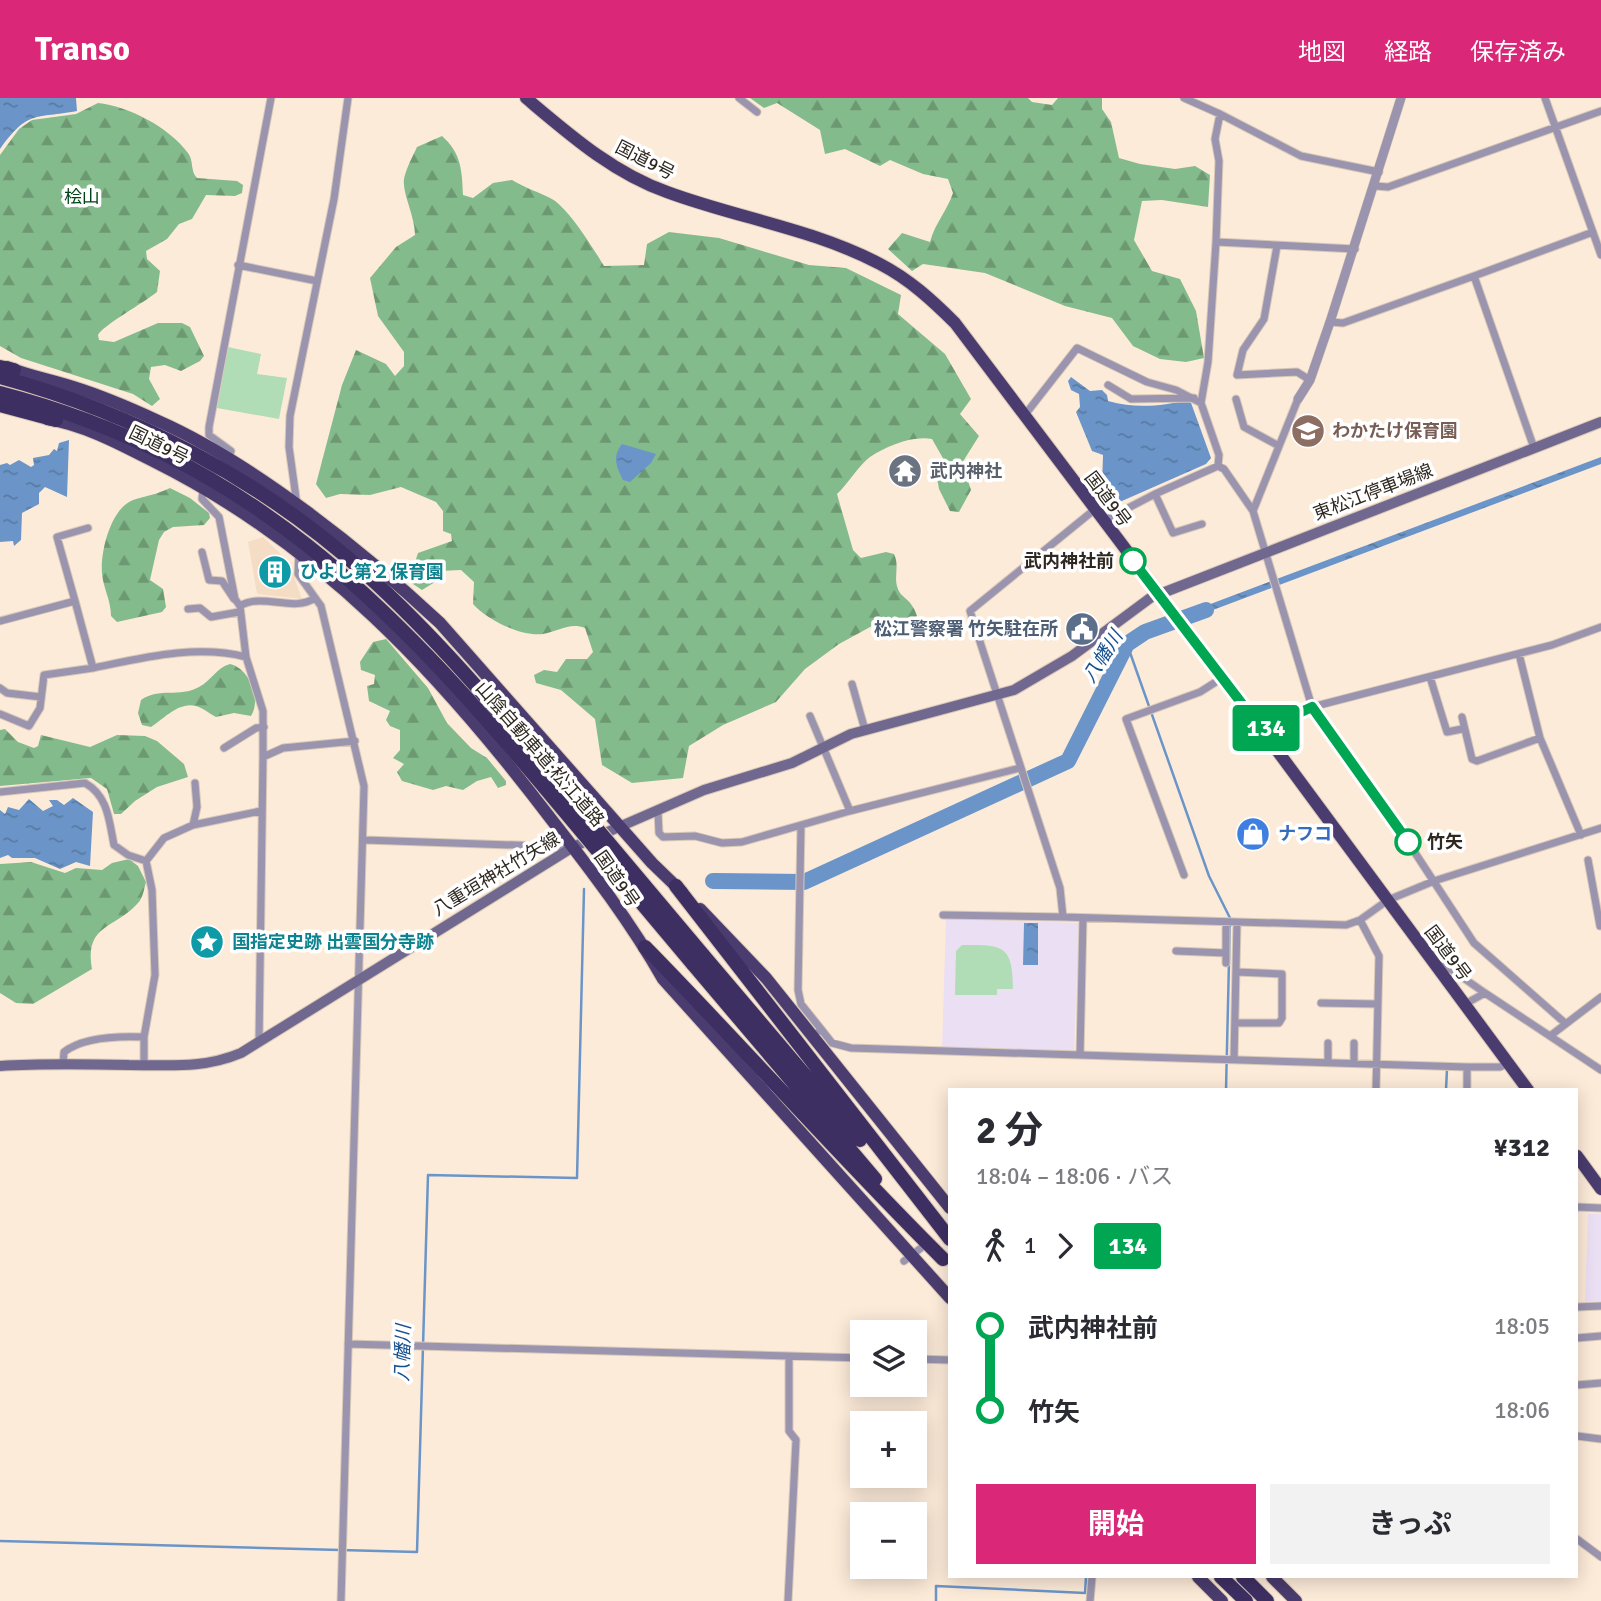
<!DOCTYPE html>
<html lang="ja">
<head>
<meta charset="utf-8">
<style>
	:root { --surface:#fff; --page:#f2f2f3; --text:#2b2b33; --muted:#7c7c81; --accent:#db2777 }
	body { margin:0; font-family:Signika,"Noto Sans JP",sans-serif; background:var(--page); color:var(--text); height:100vh; display:flex; flex-direction:column; font-size:26px; white-space:nowrap }
	* { box-sizing:border-box; margin:0 }
	p { font-size:23px; color:var(--muted) }
	.icon { flex:none; width:38px; height:38px; fill:none; stroke:currentColor; stroke-width:2; stroke-linecap:round; stroke-linejoin:round }
	.map { position:relative; flex:1; overflow:hidden }
	.side { position:absolute; left:948px; top:990px; width:630px; height:490px; display:flex; flex-direction:column; background:var(--surface); border-radius:0px; box-shadow:0 4px 18px #0003 }
	.side>* { flex:none }
	.badge { padding:0 14px; border-radius:5px; font-size:24px; line-height:46px }
	.fabs { position:absolute; left:850px; top:1222px; display:grid; gap:14px }
	.fabs a { display:grid; place-items:center; width:77px; height:77px; border-radius:0px; background:var(--surface); box-shadow:0 4px 18px #0003; font-size:35px }
	.map>.badge { position:absolute; translate:-50% -50%; box-shadow:0 0 0 4px #fff }
	.legs { display:flex; align-items:center; gap:10px; height:77px; padding:0 28px; font-size:23px }
	.legs p { margin-inline-start:auto }
	.summary { display:flex; align-items:center; justify-content:space-between; height:119px; padding:0 28px }
	h1 { font-size:38px; font-weight:700; line-height:52px }
	.cta { display:flex; gap:14px; margin-top:auto; padding:14px 28px }
	.cta a { flex:1; height:80px; border-radius:0px; background:var(--accent); color:#fff; font-size:28px; font-weight:700; line-height:80px; text-align:center }
	.cta a+a { background:var(--page); color:var(--text) }
	ul { padding:0 28px; list-style:none }
	li { display:flex; align-items:center; gap:24px; height:84px; font-size:26px }
	li i { display:grid; place-items:center; width:10px; height:100%; margin:0 9px; background:currentColor }
	li i::after { content:''; width:18px; height:18px; margin:-9px; border:5px solid; border-radius:50%; background:var(--surface) }
	li p { margin-inline-start:auto }
	li:first-child i { background:linear-gradient(#0000 50%,currentColor 0) }
	li:last-child i { background:linear-gradient(currentColor 50%,#0000 0) }
	header { display:flex; align-items:center; gap:42px; box-sizing:border-box; height:98px; padding:0 35px; background:var(--accent); color:#fff }
	header strong { font-size:33px }
	nav { display:flex; gap:38px; margin-inline-start:auto; font-size:24px }
	.map>svg:first-child { display:block }
	.commercial { fill:#ebdff4 }
	.built { fill:#f5ddc5 }
	.grass { fill:#b0dcb6 }
	.forest { fill:url(#forest-firs) }
	.water { fill:url(#water-ripples) }
	.lines { fill:none; stroke-linecap:round; stroke-linejoin:round }
	.stream { stroke:#6b95c8; stroke-width:2.5 }
	.river { stroke:#6b95c8; stroke-width:16 }
	.minor-casing { stroke:#d8c8b8; stroke-width:9 }
	.tertiary-casing { stroke:#d8c8b8; stroke-width:10 }
	.secondary-casing { stroke:#d8c8b8; stroke-width:12 }
	.trunk-casing { stroke:#d8c8b8; stroke-width:14 }
	.motorway-casing { stroke:#d8c8b8; stroke-width:16 }
	.minor { stroke:#9a94af; stroke-width:7 }
	.tertiary { stroke:#9a94af; stroke-width:9 }
	.secondary { stroke:#71688f; stroke-width:10 }
	.trunk { stroke:#4a3c6e; stroke-width:12 }
	.motorway { stroke:#3e2f63; stroke-width:14 }
	.motorway-bridge-casing { stroke:#d8c8b8; stroke-width:16; stroke-linecap:butt }
	.motorway-bridge { stroke:#3e2f63; stroke-width:14 }
	.line-1-casing { stroke:#fff; stroke-width:16 }
	.line-1 { stroke:#00a651; stroke-width:10 }
	.stop-1-dot { fill:#fff; stroke:#00a651; stroke-width:3.5 }
	.labels { text-anchor:middle; stroke-width:7; stroke-linejoin:round; paint-order:stroke }
	.street-label { font-size:18px; fill:#2f2821; stroke:#fff }
	.park-label { font-size:18px; fill:#004316; stroke:#fff }
	.education-label { font-size:18px; font-weight:bold; fill:#785e54; stroke:#fff; text-anchor:start }
	.worship-label { font-size:18px; font-weight:bold; fill:#5b616d; stroke:#fff; text-anchor:start }
	.stop-label { font-size:18px; font-weight:bold; fill:#2f2821; stroke:#fff; text-anchor:end }
	.culture-label { font-size:18px; font-weight:bold; fill:#0d838f; stroke:#fff; text-anchor:start }
	.service-label { font-size:18px; font-weight:bold; fill:#4e5e75; stroke:#fff; text-anchor:end }
	.shop-label { font-size:18px; font-weight:bold; fill:#366cbe; stroke:#fff; text-anchor:start }
	.water-label { font-size:19px; font-style:italic; fill:#16508f; stroke:#fff }
</style>
</head>
<body>
<header>
<strong>Transo</strong>
<nav><a>地図</a><a>経路</a><a>保存済み</a></nav>
</header>
<div class="map">
<svg width="1601" height="1503" viewBox="0 0 1601 1503">
	<defs>
		<pattern id="forest-firs" width="22" height="20" patternUnits="userSpaceOnUse" patternTransform="scale(1.75)"><rect width="22" height="20" fill="#84bb8c"/><path d="M5 1l3.5 6h-7zM16 11l3.5 6h-7z" fill="#6c9872"/></pattern>
		<pattern id="water-ripples" width="26" height="14" patternUnits="userSpaceOnUse" patternTransform="scale(1.75)"><rect width="26" height="14" fill="#6b95c8"/><path d="M2 4q2-2 4 0t4 0M15 11q2-2 4 0t4 0" fill="none" stroke="#587aa2"/></pattern>
	</defs>
	<rect width="100%" height="100%" fill="#fdebd9"/>
	<path class="commercial" d="M 946,820 L 1079,825 L 1074,954 L 942,951 Z
		M 1588,1116 L 1601,1116 L 1601,1203 L 1585,1204 Z"/>
	<path class="built" d="M 263,439 L 279,454 L 293,476 L 302,501 L 257,496 L 248,444 Z"/>
	<path class="grass" d="M 228,249 L 261,256 L 257,276 L 287,280 L 279,321 L 217,310 Z
		M 962,847 C 1002,847 1013,846 1013,891 L 997,891 L 997,897 L 955,897 L 956,853 Z"/>
	<path class="forest" d="M 750,0 L 1028,0 L 1032,4 L 1052,7 L 1058,0 L 1102,0 L 1102,11 L 1111,24 L 1119,60 L 1140,66 L 1175,71 L 1195,68 L 1210,77 L 1208,109 L 1162,102 L 1142,103 L 1134,142 L 1152,173 L 1180,181 L 1196,213 L 1204,260 L 1186,264 L 1160,261 L 1133,248 L 1112,220 L 1065,208 L 985,175 L 923,166 L 912,173 L 888,151 L 902,135 L 930,144 C 935,125 947,113 953,95 L 948,81 L 923,76 L 890,62 L 880,68 L 845,51 L 825,56 L 820,32 L 777,5 L 764,10 Z
		M 98,5 C 128,8 169,29 188,55 C 194,63 190,73 197,80 L 237,83 L 243,87 L 242,95 L 235,98 L 206,97 L 192,121 L 179,126 L 167,141 L 146,153 L 147,161 L 160,173 L 157,194 C 145,204 102,228 98,237 L 99,242 L 114,244 L 158,225 L 182,225 L 190,229 L 204,258 L 200,263 L 181,273 L 165,267 L 151,269 L 149,281 L 160,301 L 152,308 L 133,296 L 21,260 L 0,248 L 0,57 L 19,31 L 32,22 L 76,16 Z
		M 442,38 C 461,55 462,71 463,97 L 473,100 L 493,85 L 512,82 C 525,90 539,94 552,101 C 569,111 593,150 604,168 L 644,167 L 647,146 L 669,134 L 719,140 L 809,167 L 846,170 L 901,197 L 898,216 L 945,256 L 971,301 L 960,316 L 979,338 L 962,365 L 971,392 L 959,414 L 950,413 L 939,391 L 937,380 L 948,369 L 932,341 C 913,337 886,348 870,359 C 858,368 848,386 837,396 L 853,452 L 861,460 L 886,454 L 894,456 C 900,468 893,479 898,491 C 901,500 912,501 917,518 L 913,524 L 872,528 L 839,546 L 805,571 L 776,604 L 723,627 L 689,648 L 683,680 L 632,685 L 602,667 L 595,621 L 561,592 L 536,585 L 534,577 L 544,572 L 557,574 L 566,561 L 587,561 L 593,554 L 585,530 C 570,524 559,533 543,536 C 521,539 486,521 473,506 L 474,484 L 461,472 L 439,473 L 435,484 L 422,492 L 395,474 L 394,470 L 413,470 L 418,455 L 452,443 L 451,436 L 443,433 L 443,413 L 436,404 L 401,389 L 370,397 L 340,396 L 326,400 L 316,386 L 342,287 L 356,252 L 386,266 L 395,278 L 404,268 L 404,254 L 378,218 L 370,180 L 396,149 L 415,137 C 415,118 402,95 404,81 C 406,70 413,58 417,49 Z
		M 170,390 L 190,400 L 209,415 L 210,420 L 204,427 L 173,429 L 164,434 L 159,442 L 150,482 L 163,491 L 166,509 L 162,514 L 117,524 L 111,518 C 111,502 103,490 102,475 C 100,454 111,410 133,402 C 146,398 158,396 170,390 Z
		M 386,541 L 428,590 L 447,625 L 471,650 L 487,660 L 506,683 L 506,687 L 498,690 L 491,679 L 477,683 L 463,692 L 446,688 L 433,692 L 402,683 L 397,674 L 404,666 L 393,660 L 400,652 L 400,632 L 390,628 L 386,622 L 390,613 L 369,603 L 367,588 L 374,586 L 375,577 L 361,572 L 360,564 L 373,544 Z
		M 230,566 C 249,570 262,601 251,618 L 234,615 L 216,619 C 210,616 207,613 201,610 C 182,600 165,620 151,629 L 142,627 L 138,615 L 141,602 C 159,589 179,600 199,589 C 212,582 216,570 230,566 Z
		M 5,631 L 18,644 L 34,650 L 38,648 L 41,637 L 90,649 L 117,637 L 145,638 L 157,643 L 184,666 L 188,679 L 157,689 L 135,703 L 121,716 L 114,716 L 107,691 L 91,680 L 0,688 L 0,632 Z
		M 129,761 L 138,768 L 146,784 C 144,791 143,800 138,805 C 115,831 84,826 92,871 L 33,906 L 16,905 L 0,895 L 0,766 L 31,764 L 65,775 L 76,770 L 102,772 L 112,765 Z"/>
	<path class="water" d="M 0,0 L 76,0 L 77,13 C 35,21 29,11 0,51 Z
		M 1071,279 L 1090,293 L 1102,292 L 1107,297 L 1108,303 C 1137,311 1160,308 1190,302 L 1211,360 L 1206,366 L 1106,410 L 1095,393 L 1102,387 L 1103,357 L 1092,353 L 1076,314 L 1080,309 L 1079,296 L 1071,292 L 1068,283 Z
		M 69,342 L 67,399 L 45,389 L 39,395 L 39,406 L 22,415 L 21,442 L 14,448 L 13,443 L 0,444 L 0,367 L 7,365 L 10,367 L 19,362 L 31,369 L 34,367 L 33,360 L 49,357 L 54,351 L 57,353 L 59,345 Z
		M 622,346 L 656,356 L 651,365 L 630,384 L 623,382 C 616,368 612,359 622,346 Z
		M 1601,359 L 1601,366 L 1189,521 L 1184,516 Z
		M 73,700 L 93,714 L 90,768 L 76,764 L 60,771 L 35,760 L 12,760 L 8,757 L 0,760 L 0,712 L 5,716 L 8,709 L 19,712 L 29,701 L 43,713 L 53,708 L 49,702 L 57,702 L 64,707 Z
		M 1024,825 L 1038,825 L 1038,867 L 1023,867 Z"/>
	<g class="lines">
		<path class="stream" d="M 1127,546 L 1209,778 L 1230,820 L 1226,992
			M 1446,992 L 1447,971
			M 0,1443 L 417,1454 L 428,1077 L 577,1080 L 584,791
			M 936,1503 L 936,1488 L 1085,1495 L 1086,1479"/>
		<path class="river" d="M 713,783 L 804,784 L 1068,663 L 1127,546 L 1145,534 L 1206,512"/>
		<g class="minor-casing">
			<path id="minor" d="M 739,0 L 757,14
				M 1184,0 L 1220,16
				M 1545,0 L 1601,157
				M 1375,88 L 1388,89 L 1601,13
				M 1216,144 L 1208,264 L 1201,305 L 1219,357 L 1218,368 L 1224,371 L 1253,413
				M 1277,148 L 1264,221 L 1243,252 L 1237,277 L 1297,274 L 1310,282
				M 1355,151 L 1216,144 L 1219,63 L 1215,41 L 1220,16 L 1301,58 L 1379,74
				M 238,167 L 317,183
				M 1330,224 L 1343,225 L 1474,178
				M 1108,287 L 1131,301 L 1194,300
				M 1236,301 L 1244,329 L 1279,348
				M 1298,301 L 1253,413 L 1312,609 L 1408,744 L 1474,845 L 1565,925
				M 1024,318 L 1077,250 L 1147,284 L 1176,292 L 1201,305
				M 1534,350 L 1474,178 L 1593,134
				M 228,362 L 231,353 L 209,337 L 209,329 L 271,0
				M 203,390 L 202,401 L 219,419 L 235,501 L 240,508 L 246,559 L 263,613 L 263,659
				M 297,407 L 289,349 L 290,318 L 334,101 L 348,0
				M 1094,412 L 970,513 L 1060,790 L 1063,819 L 1346,827 L 1360,822 L 1388,802 L 1434,783 L 1601,730
				M 1103,423 L 1155,396
				M 1202,426 L 1173,435 L 1155,396 L 1218,368
				M 299,453 L 298,476 L 321,508 L 364,688 L 341,1503
				M 202,454 L 209,482 L 222,483 L 234,501
				M 240,508 C 263,494 293,515 315,500
				M 188,511 L 200,510 L 211,519 L 239,514
				M 0,523 L 75,503 L 57,439 L 88,430
				M 93,570 C 142,560 196,546 246,559
				M 1430,579 L 1447,634 L 1462,631
				M 852,586 L 865,632
				M 0,590 L 7,595 L 41,599
				M 0,616 L 29,628 L 40,610 L 44,577 L 93,570 L 75,503
				M 810,618 L 850,713
				M 1462,619 L 1472,661 L 1477,663 L 1540,640 L 1519,556
				M 1262,632 L 1312,609 L 1552,547 L 1601,529
				M 1540,640 L 1581,737
				M 224,650 L 256,630 L 264,629
				M 0,694 L 85,685 C 108,698 109,722 114,747 L 128,757 L 146,763 L 164,740 L 193,727 L 261,713
				M 658,714 L 659,735 L 663,739 L 695,738 L 722,745 L 742,744 L 850,713 L 1020,670
				M 193,727 L 197,709 L 195,685
				M 801,727 L 798,892 L 801,906 L 821,931 L 819,933
				M 365,742 L 573,749
				M 1588,762 L 1600,828
				M 1184,777 L 1126,621 L 1200,594 L 1222,580
				M 943,817 L 1063,819
				M 1360,822 L 1379,858 L 1376,992
				M 1176,853 L 1226,855
				M 1226,865 L 1226,824
				M 1437,866 L 1452,872 L 1485,895 L 1465,906
				M 1485,895 L 1601,972
				M 1321,905 L 1378,906
				M 1235,925 L 1279,925 L 1282,920 L 1282,876 L 1236,874
				M 821,931 L 832,945 L 851,950 L 1467,969 L 1500,969 L 1508,965
				M 1550,938 L 1601,899
				M 259,945 L 263,659 L 283,650 L 355,643
				M 1328,945 L 1328,964
				M 1080,957 L 1083,820
				M 1234,961 L 1237,825
				M 1354,965 L 1354,945
				M 63,966 L 64,954 C 83,939 120,938 144,939
				M 144,967 L 144,939 L 155,877 L 152,792 L 146,763
				M 1467,992 L 1467,969
				M 1577,1109 L 1601,1110
				M 904,1163 L 921,1150
				M 1577,1209 L 1601,1208
				M 1577,1240 L 1601,1238
				M 348,1246 L 863,1260
				M 915,1261 L 950,1262
				M 1577,1287 L 1601,1285
				M 1577,1338 L 1601,1341
				M 1577,1441 L 1601,1459
				M 788,1503 L 796,1342 L 789,1333 L 789,1259
				M 1090,1503 L 1092,1479"/>
		</g>
		<g class="tertiary-casing">
			<path id="tertiary" d="M 1298,301 L 1310,282 L 1330,224 L 1401,0"/>
		</g>
		<g class="secondary-casing">
			<path id="secondary" d="M 0,968 C 43,965 86,966 129,967 C 170,967 203,971 241,955 L 573,749 L 704,692 L 792,665 L 851,636 L 1014,592 L 1072,558 L 1157,495 L 1165,494 L 1601,324"/>
		</g>
		<g class="trunk-casing">
			<path id="trunk" d="M 526,0 C 570,37 613,75 667,94 C 737,120 814,131 880,166 C 909,181 932,202 955,225 L 1262,632 L 1528,992
				M 7,269 C 28,278 52,282 73,289 C 102,298 130,310 158,323 C 253,365 364,454 440,525 L 652,765 L 682,794
				M 47,321 C 83,326 122,347 155,364 C 321,447 440,575 551,721 C 591,772 631,825 663,881 L 950,1200
				M 700,811 L 766,880 L 950,1110
				M 1577,1058 L 1601,1091
				M 1198,1479 L 1222,1503
				M 1272,1479 L 1296,1503"/>
		</g>
		<g class="motorway-casing">
			<path id="motorway" d="M 0,269 L 14,272
				M 0,279 C 134,315 262,382 365,475 C 435,538 496,610 555,681
				M 0,295 C 246,359 387,502 545,690
				M 0,307 L 56,322
				M 676,788 L 950,1141
				M 645,849 C 746,952 841,1060 943,1161
				M 703,857 L 860,1042
				M 692,865 L 875,1081
				M 1221,1479 L 1246,1503
				M 1243,1479 L 1267,1503"/>
		</g>
		<use href="#minor" class="minor"/>
		<use href="#tertiary" class="tertiary"/>
		<use href="#secondary" class="secondary"/>
		<use href="#trunk" class="trunk"/>
		<use href="#motorway" class="motorway"/>
		<g class="motorway-bridge-casing">
			<path id="motorway-bridge" d="M 555,681 L 703,857
				M 545,690 L 692,865"/>
		</g>
		<use href="#motorway-bridge" class="motorway-bridge"/>
	</g>
	<g class="lines">
		<g class="line-1-casing">
			<path id="line-1" d="M 1133,463 L 1262,632 L 1312,609 L 1408,744"/>
		</g>
		<use href="#line-1" class="line-1"/>
	</g>
	<defs>
		<g id="school-disc" transform="scale(1.75)"><circle r="9.5" fill="#8d6e63" stroke="#fff"/><path d="M0-5L7-2L0 1L-7-2ZM-4 1L0 2.5L4 1V4Q0 6-4 4Z" fill="#fff"/></g>
		<g id="temple-disc" transform="scale(1.75)"><circle r="9.5" fill="#6b7280" stroke="#fff"/><path d="M0-6L5-2H3V0L6.5 2.5H4V6H1.5V3h-3V6H-4V2.5H-6.5L-3 0V-2H-5Z" fill="#fff"/></g>
		<g id="building-disc" transform="scale(1.75)"><circle r="9.5" fill="#0f9aa8" stroke="#fff"/><path d="M-4-6H4V6H1V3H-1V6H-4ZM-2.5-4.3h1.7v1.8h-1.7ZM.8-4.3h1.7v1.8H.8ZM-2.5-1h1.7V.8h-1.7ZM.8-1h1.7V.8H.8Z" fill="#fff"/></g>
		<g id="civic-disc" transform="scale(1.75)"><circle r="9.5" fill="#5c6f8a" stroke="#fff"/><path d="M-.6-6.5H3V-4.5H.6V-3L4-1V1h2V6H-6V1h2V-1L-.6-3ZM-1.2 2.5V6h2.4V2.5Z" fill="#fff"/></g>
		<g id="shop-disc" transform="scale(1.75)"><circle r="9.5" fill="#3f7fe0" stroke="#fff"/><path d="M-5-2.5h2.3a2.7 3.5 0 0 1 5.4 0H5L5.5 6h-11ZM-1.5-2.5h3a1.5 2.3 0 0 0-3 0Z" fill="#fff"/></g>
		<g id="sight-disc" transform="scale(1.75)"><circle r="9.5" fill="#0f9aa8" stroke="#fff"/><path d="M0-6L1.8-2.2L6-1.7L2.9 1.2L3.7 5.4L0 3.3L-3.7 5.4L-2.9 1.2L-6-1.7L-1.8-2.2Z" fill="#fff"/></g>
	</defs>
	<g fill-rule="evenodd">
		<use href="#school-disc" x="1308" y="333"/>
		<use href="#temple-disc" x="905" y="373"/>
		<use href="#building-disc" x="275" y="474"/>
		<use href="#civic-disc" x="1082" y="531"/>
		<use href="#shop-disc" x="1253" y="736"/>
		<use href="#sight-disc" x="207" y="844"/>
	</g>
	<g class="stop-1-dot">
		<circle cx="1133" cy="463" r="12"/>
		<circle cx="1408" cy="744" r="12"/>
	</g>
	<g class="labels">
		<g class="street-label">
			<text transform="translate(645 62) rotate(27)" y="6">国道9号</text>
			<text transform="translate(159 347) rotate(26)" y="6">国道9号</text>
			<text transform="translate(1373 394) rotate(-21)" y="6">東松江停車場線</text>
			<text transform="translate(1108 401) rotate(53)" y="6">国道9号</text>
			<text transform="translate(540 656) rotate(49)" y="6">山陰自動車道;松江道路</text>
			<text transform="translate(496 776) rotate(-31)" y="6">八重垣神社竹矢線</text>
			<text transform="translate(617 781) rotate(55)" y="6">国道9号</text>
			<text transform="translate(1448 855) rotate(53)" y="6">国道9号</text>
		</g>
		<g class="park-label">
			<text x="82" y="105">桧山</text>
		</g>
		<g class="education-label">
			<text x="1332" y="339">わかたけ保育園</text>
		</g>
		<g class="worship-label">
			<text x="930" y="379">武内神社</text>
		</g>
		<g class="stop-label">
			<text x="1114" y="469">武内神社前</text>
			<text x="1427" y="750" text-anchor="start">竹矢</text>
		</g>
		<g class="culture-label">
			<text x="300" y="480">ひよし第２保育園</text>
			<text x="232" y="850">国指定史跡 出雲国分寺跡</text>
		</g>
		<g class="service-label">
			<text x="1058" y="537">松江警察署 竹矢駐在所</text>
		</g>
		<g class="shop-label">
			<text x="1278" y="742">ナフコ</text>
		</g>
		<g class="water-label">
			<text transform="translate(1102 558) rotate(-58)" y="7">八幡川</text>
			<text transform="translate(402 1255) rotate(-88)" y="7">八幡川</text>
		</g>
	</g>
</svg>
<div class="fabs">
<a><svg class="icon" aria-label="layers" viewBox="0 0 24 24"><path d="M12 4l9 5-9 5-9-5zM3 14l9 5 9-5"/></svg></a>
<a>+</a>
<a>−</a>
</div>
<b class="badge" style="left:1266px;top:630px;background:#00a651;color:#fff">134</b>
<section class="side">
<div class="summary"><div><h1>2 分</h1><p>18:04 – 18:06 · バス</p></div><b>¥312</b></div>
<div class="legs"><svg class="icon" aria-label="walk" viewBox="0 0 24 24"><circle cx="13" cy="4" r="2"/><path d="M13 8l-2 6 4 7M11 14l-3 7M7 12l3-4h3l4 4"/></svg>1<svg class="icon" aria-label="forward" viewBox="0 0 24 24"><path d="M9 5l7 7-7 7"/></svg><b class="badge" style="background:#00a651;color:#fff">134</b></div>
<ul>
<li><i style="color:#00a651"></i><b>武内神社前</b><p>18:05</p></li>
<li><i style="color:#00a651"></i><b>竹矢</b><p>18:06</p></li>
</ul>
<div class="cta"><a>開始</a><a>きっぷ</a></div>
</section>
</div>
</body>
</html>
